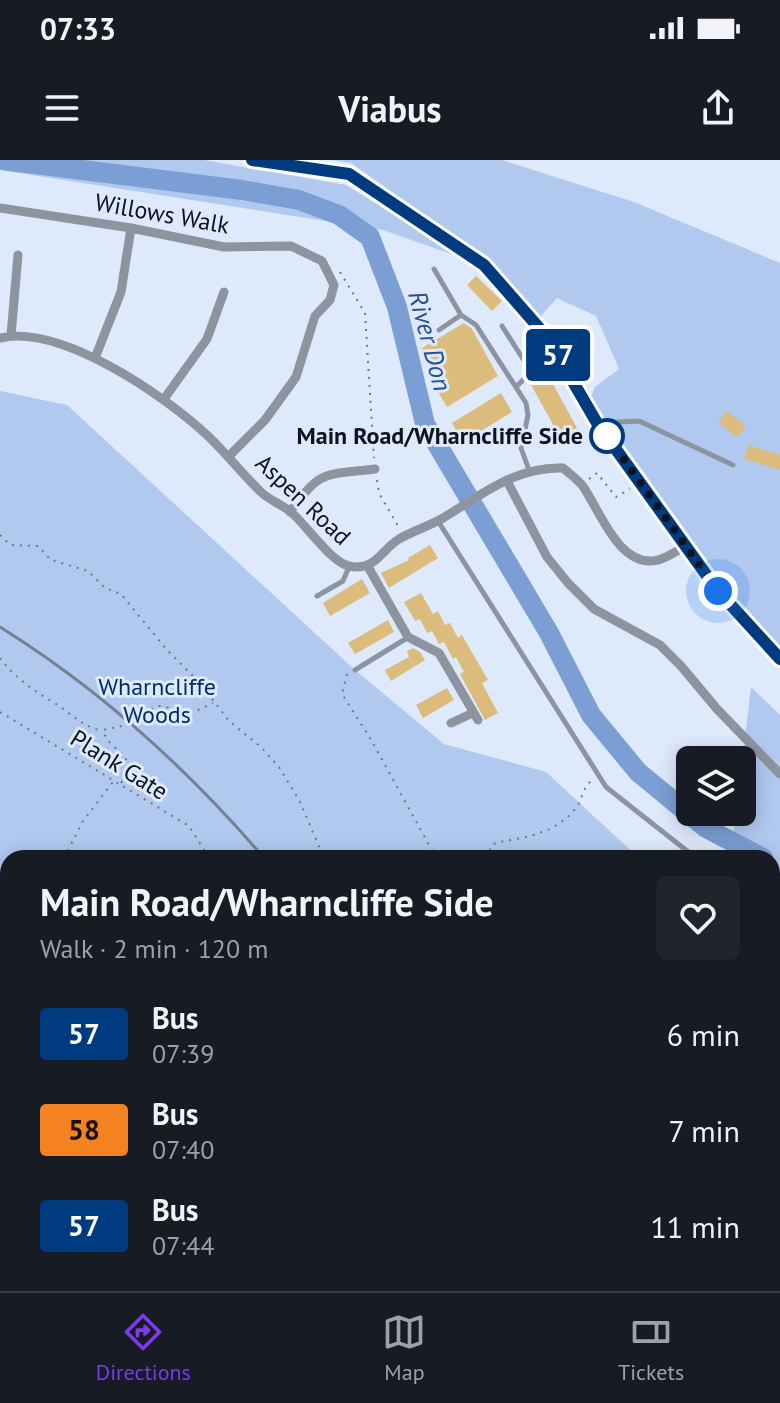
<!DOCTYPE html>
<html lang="en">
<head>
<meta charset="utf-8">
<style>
	:root { --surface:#171b24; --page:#20242c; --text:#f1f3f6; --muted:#9ea1a6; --line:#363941; --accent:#7c3aed }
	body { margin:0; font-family:"PT Sans",sans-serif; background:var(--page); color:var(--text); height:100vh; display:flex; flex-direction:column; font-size:30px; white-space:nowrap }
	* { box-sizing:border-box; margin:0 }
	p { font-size:26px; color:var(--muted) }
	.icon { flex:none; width:44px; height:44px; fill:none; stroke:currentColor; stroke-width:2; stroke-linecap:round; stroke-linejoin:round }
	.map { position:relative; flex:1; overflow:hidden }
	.panel { position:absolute; left:0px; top:690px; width:780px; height:442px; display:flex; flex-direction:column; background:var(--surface); border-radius:24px 24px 0 0; box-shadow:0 4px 20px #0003 }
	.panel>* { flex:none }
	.badge { padding:0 16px; border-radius:6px; font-size:28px; line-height:52px }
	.fabs { position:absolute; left:676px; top:586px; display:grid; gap:16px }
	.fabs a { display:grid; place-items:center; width:80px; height:80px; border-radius:12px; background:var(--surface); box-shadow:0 4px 20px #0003; font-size:40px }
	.you { position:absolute; width:40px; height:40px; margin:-20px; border:6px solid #fff; border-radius:50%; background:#1a73e8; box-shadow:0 0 0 12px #1a73e833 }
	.map>.badge { position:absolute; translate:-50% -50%; box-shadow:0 0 0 4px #fff }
	.round { display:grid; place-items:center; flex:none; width:84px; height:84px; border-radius:12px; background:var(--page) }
	.summary { display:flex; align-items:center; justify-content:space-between; height:136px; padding:0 40px }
	h1 { font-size:38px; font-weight:700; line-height:60px }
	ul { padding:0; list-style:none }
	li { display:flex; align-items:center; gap:24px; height:96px; padding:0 40px }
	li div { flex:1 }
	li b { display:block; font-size:30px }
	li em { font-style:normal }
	li .badge { min-width:88px; font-weight:700; text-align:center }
	.status { display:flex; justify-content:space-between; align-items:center; height:56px; padding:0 40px; background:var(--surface); direction:ltr }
	.status svg { height:22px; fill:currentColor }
	header { display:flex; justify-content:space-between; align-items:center; height:104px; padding:0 40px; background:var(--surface); font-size:36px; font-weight:700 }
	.dock { display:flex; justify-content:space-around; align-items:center; height:112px; border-top:2px solid var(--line); background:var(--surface); font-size:22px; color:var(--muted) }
	.dock a { display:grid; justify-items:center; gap:4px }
	.dock .current { color:var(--accent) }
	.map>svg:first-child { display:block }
	.green { fill:#b1c9ef }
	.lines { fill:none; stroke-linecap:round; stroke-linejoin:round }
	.river { stroke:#7b9ed4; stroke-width:20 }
	.building { fill:#dbbc7c }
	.path { stroke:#6e7785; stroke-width:2; stroke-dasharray:2 6; stroke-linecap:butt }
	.service { stroke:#8c94a0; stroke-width:5 }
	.minor { stroke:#8c94a0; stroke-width:9 }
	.primary { stroke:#414f64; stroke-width:14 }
	.rail { stroke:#77808e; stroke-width:3 }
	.line-casing { stroke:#fff; stroke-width:18 }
	.line { stroke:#003b80; stroke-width:12 }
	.walk { stroke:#0c131d; stroke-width:8; stroke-dasharray:0 14.4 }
	.stop-dot { fill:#fff; stroke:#003b80; stroke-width:4 }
	.labels { text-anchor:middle; stroke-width:6; stroke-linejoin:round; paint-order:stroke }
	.street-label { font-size:24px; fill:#0c131d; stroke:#dee9fc }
	.stop-label { font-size:24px; font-weight:bold; fill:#0c131d; stroke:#dee9fc; text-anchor:end }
	.park-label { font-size:24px; fill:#002b6b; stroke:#dee9fc }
	.water-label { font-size:26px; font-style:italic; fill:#244f91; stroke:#dee9fc }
</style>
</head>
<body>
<div class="status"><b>07:33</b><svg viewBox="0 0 49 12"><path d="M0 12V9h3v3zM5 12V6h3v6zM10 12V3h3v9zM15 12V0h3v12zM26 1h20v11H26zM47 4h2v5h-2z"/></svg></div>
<header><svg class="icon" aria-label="menu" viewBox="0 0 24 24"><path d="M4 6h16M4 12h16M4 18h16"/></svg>Viabus<svg class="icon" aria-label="share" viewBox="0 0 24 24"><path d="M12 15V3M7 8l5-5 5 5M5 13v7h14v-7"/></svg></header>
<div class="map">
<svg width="780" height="1131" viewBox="0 0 780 1131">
	<rect width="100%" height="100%" fill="#dee9fc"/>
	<path class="green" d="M 0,0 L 204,0 L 346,25 L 468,100 L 383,70 L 0,10 Z
		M 333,0 L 502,0 L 634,42 L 780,103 L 780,488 L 723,424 L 589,242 L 595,227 L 619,209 L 596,156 L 557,138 L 538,159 L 485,99 L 351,3 Z
		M 0,231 L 67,245 L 355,510 L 444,584 L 546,612 L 639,698 L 8,698 L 8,1124 L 772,1124 L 772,830 L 780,871 L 780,1131 L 0,1131 Z
		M 751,527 L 780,555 L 780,795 L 772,810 L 772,698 L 731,698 L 736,652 L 742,652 L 742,604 Z"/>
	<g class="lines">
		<path class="river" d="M 3,0 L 242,30 L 299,40 L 339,55 L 370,77 L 397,147 L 425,264 L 549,473 L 591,555 L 638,612 L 706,668 L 763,698"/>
	</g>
	<path class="building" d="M 476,116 L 502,141 L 492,151 L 467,125 Z
		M 464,163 L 472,169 L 498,216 L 447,247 L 434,225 L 442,220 L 422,188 Z
		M 547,213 L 577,268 L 560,277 L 530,223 Z
		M 501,233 L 512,252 L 463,282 L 452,263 Z
		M 727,251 L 746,266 L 737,277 L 718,262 Z
		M 748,285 L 780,295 L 780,310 L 744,299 Z
		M 430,385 L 438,398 L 389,428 L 381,413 L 409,400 L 408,398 Z
		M 362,419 L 370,433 L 330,456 L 323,443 Z
		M 421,433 L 433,454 L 438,451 L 445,465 L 450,463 L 458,478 L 462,475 L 488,520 L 482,523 L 498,553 L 485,560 L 460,514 L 464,512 L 456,497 L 453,499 L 444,482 L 439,484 L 432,471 L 427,473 L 420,459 L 415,461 L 404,442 Z
		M 388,460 L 394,472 L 355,494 L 348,483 Z
		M 413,488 L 420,492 L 425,500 L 391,521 L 385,510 L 409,497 L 407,491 Z
		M 447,528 L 454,540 L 423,558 L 416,545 Z"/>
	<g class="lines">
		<path class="path" d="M 340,112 L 365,153 L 374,298
			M 589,319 L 597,313 L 616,337 L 630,329
			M 377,320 L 379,333 L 399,368
			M 0,375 L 10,385 L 38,386 L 51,400 L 88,411 L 105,428 L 121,434 L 167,490 L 200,523 L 229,561 L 261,587 L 279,607 L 300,642 L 324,698
			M 0,498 C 14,517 34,531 53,542 C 74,555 76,563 102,571
			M 347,514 L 342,534 L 370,578 L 434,694 L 440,698
			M 0,552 L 189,666 L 209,698
			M 121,623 C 140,590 110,595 103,570 L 126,565 L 145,546 L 152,549 L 159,546 L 194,552 L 213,543
			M 321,691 L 339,698
			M 64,698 L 83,661 L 113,622
			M 487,698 L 492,685 L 498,682 C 526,678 557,672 575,649 C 583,640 582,628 591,621
			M 0,716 L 8,717
			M 0,742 L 8,745
			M 4,744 L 8,755
			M 772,795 L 772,799
			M 103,1124 L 104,1131
			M 211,1124 L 212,1131
			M 364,1124 L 367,1131
			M 408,1124 L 410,1131
			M 503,1124 L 504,1131
			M 252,1131 L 261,1124
			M 631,1131 L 633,1124"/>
		<path class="service" d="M 434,109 L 461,155 L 476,165 L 526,243 L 528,255 L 521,288 L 529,310
			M 502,166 L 525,202 L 527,216 L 516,227
			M 439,170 L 461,155
			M 598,263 L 639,261 L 733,305
			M 438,361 L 606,627 L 696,698
			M 317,436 L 343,421 L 349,407
			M 355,510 L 407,478
			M 772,765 L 780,771"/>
		<path class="minor" d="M 0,48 L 131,68 L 224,87 L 291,86 L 322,101 L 334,125 L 330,140 L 315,156 L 296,217 L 265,260 L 228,297
			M 11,175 L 18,95
			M 0,178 C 61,164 164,235 208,276 C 227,294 243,315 262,333 C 271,341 283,345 292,353 C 307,366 331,402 349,406 C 375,412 381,390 399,379 C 413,371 429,366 443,358 C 481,335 516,306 563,308 C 569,313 577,319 582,325 C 599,348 619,410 658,400 C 667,398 678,390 686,386
			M 95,198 L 121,132 L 131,68
			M 164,239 L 207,179 L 224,132
			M 507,321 L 547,397 L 568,423 L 594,449 L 660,485 L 681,506 L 717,549 L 780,614
			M 290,352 C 320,309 325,315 375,309
			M 367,405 L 408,477 L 439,493 L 478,560
			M 451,563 L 473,553"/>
		<path class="primary" d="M 252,0 L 349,14 L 484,105 L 547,177 L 597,263 L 718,431 L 780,499"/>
		<path class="rail" d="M 0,467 C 101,530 187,608 264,698
			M 477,1124 L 479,1131"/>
	</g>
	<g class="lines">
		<g class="line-casing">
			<path id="line" d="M 252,0 L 349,14 L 484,105 L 547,177 L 597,263 L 718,431 L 780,499"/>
		</g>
		<use href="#line" class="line"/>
		<path class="walk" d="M 607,276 L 718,431"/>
	</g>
	<circle class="stop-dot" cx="607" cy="276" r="16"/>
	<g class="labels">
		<g class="street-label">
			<text transform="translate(162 54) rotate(10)" y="8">Willows Walk</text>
			<text transform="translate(303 340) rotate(43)" y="8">Aspen Road</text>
			<text transform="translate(119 605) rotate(32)" y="8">Plank Gate</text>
		</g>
		<g class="stop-label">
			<text x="583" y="284">Main Road/Wharncliffe Side</text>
		</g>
		<g class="park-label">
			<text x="157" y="535">Wharncliffe<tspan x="157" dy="28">Woods</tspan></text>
		</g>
		<g class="water-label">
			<text transform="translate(430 181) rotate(75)" y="9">River Don</text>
		</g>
	</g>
</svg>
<div class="fabs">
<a><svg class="icon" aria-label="layers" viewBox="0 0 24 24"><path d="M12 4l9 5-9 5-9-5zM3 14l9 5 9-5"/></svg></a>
</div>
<div class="you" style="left:718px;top:431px"></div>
<b class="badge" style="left:558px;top:195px;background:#003b80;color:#fff">57</b>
<section class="panel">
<div class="summary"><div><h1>Main Road/Wharncliffe Side</h1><p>Walk · 2 min · 120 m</p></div><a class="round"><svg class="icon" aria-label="heart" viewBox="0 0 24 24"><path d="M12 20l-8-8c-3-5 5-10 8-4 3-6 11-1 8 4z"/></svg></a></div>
<ul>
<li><span class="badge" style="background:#003b80;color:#fff">57</span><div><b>Bus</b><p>07:39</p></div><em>6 min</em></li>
<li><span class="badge" style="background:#f58220;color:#111">58</span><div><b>Bus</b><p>07:40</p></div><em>7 min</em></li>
<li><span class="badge" style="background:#003b80;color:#fff">57</span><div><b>Bus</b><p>07:44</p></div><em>11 min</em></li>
</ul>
</section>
</div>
<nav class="dock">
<a class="current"><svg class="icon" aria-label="directions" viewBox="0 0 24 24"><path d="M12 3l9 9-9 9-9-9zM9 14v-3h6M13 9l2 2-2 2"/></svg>Directions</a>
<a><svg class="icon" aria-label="map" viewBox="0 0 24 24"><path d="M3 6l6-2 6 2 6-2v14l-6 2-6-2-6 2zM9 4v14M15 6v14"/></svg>Map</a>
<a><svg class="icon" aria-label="tickets" viewBox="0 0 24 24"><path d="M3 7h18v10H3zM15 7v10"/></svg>Tickets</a>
</nav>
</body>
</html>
